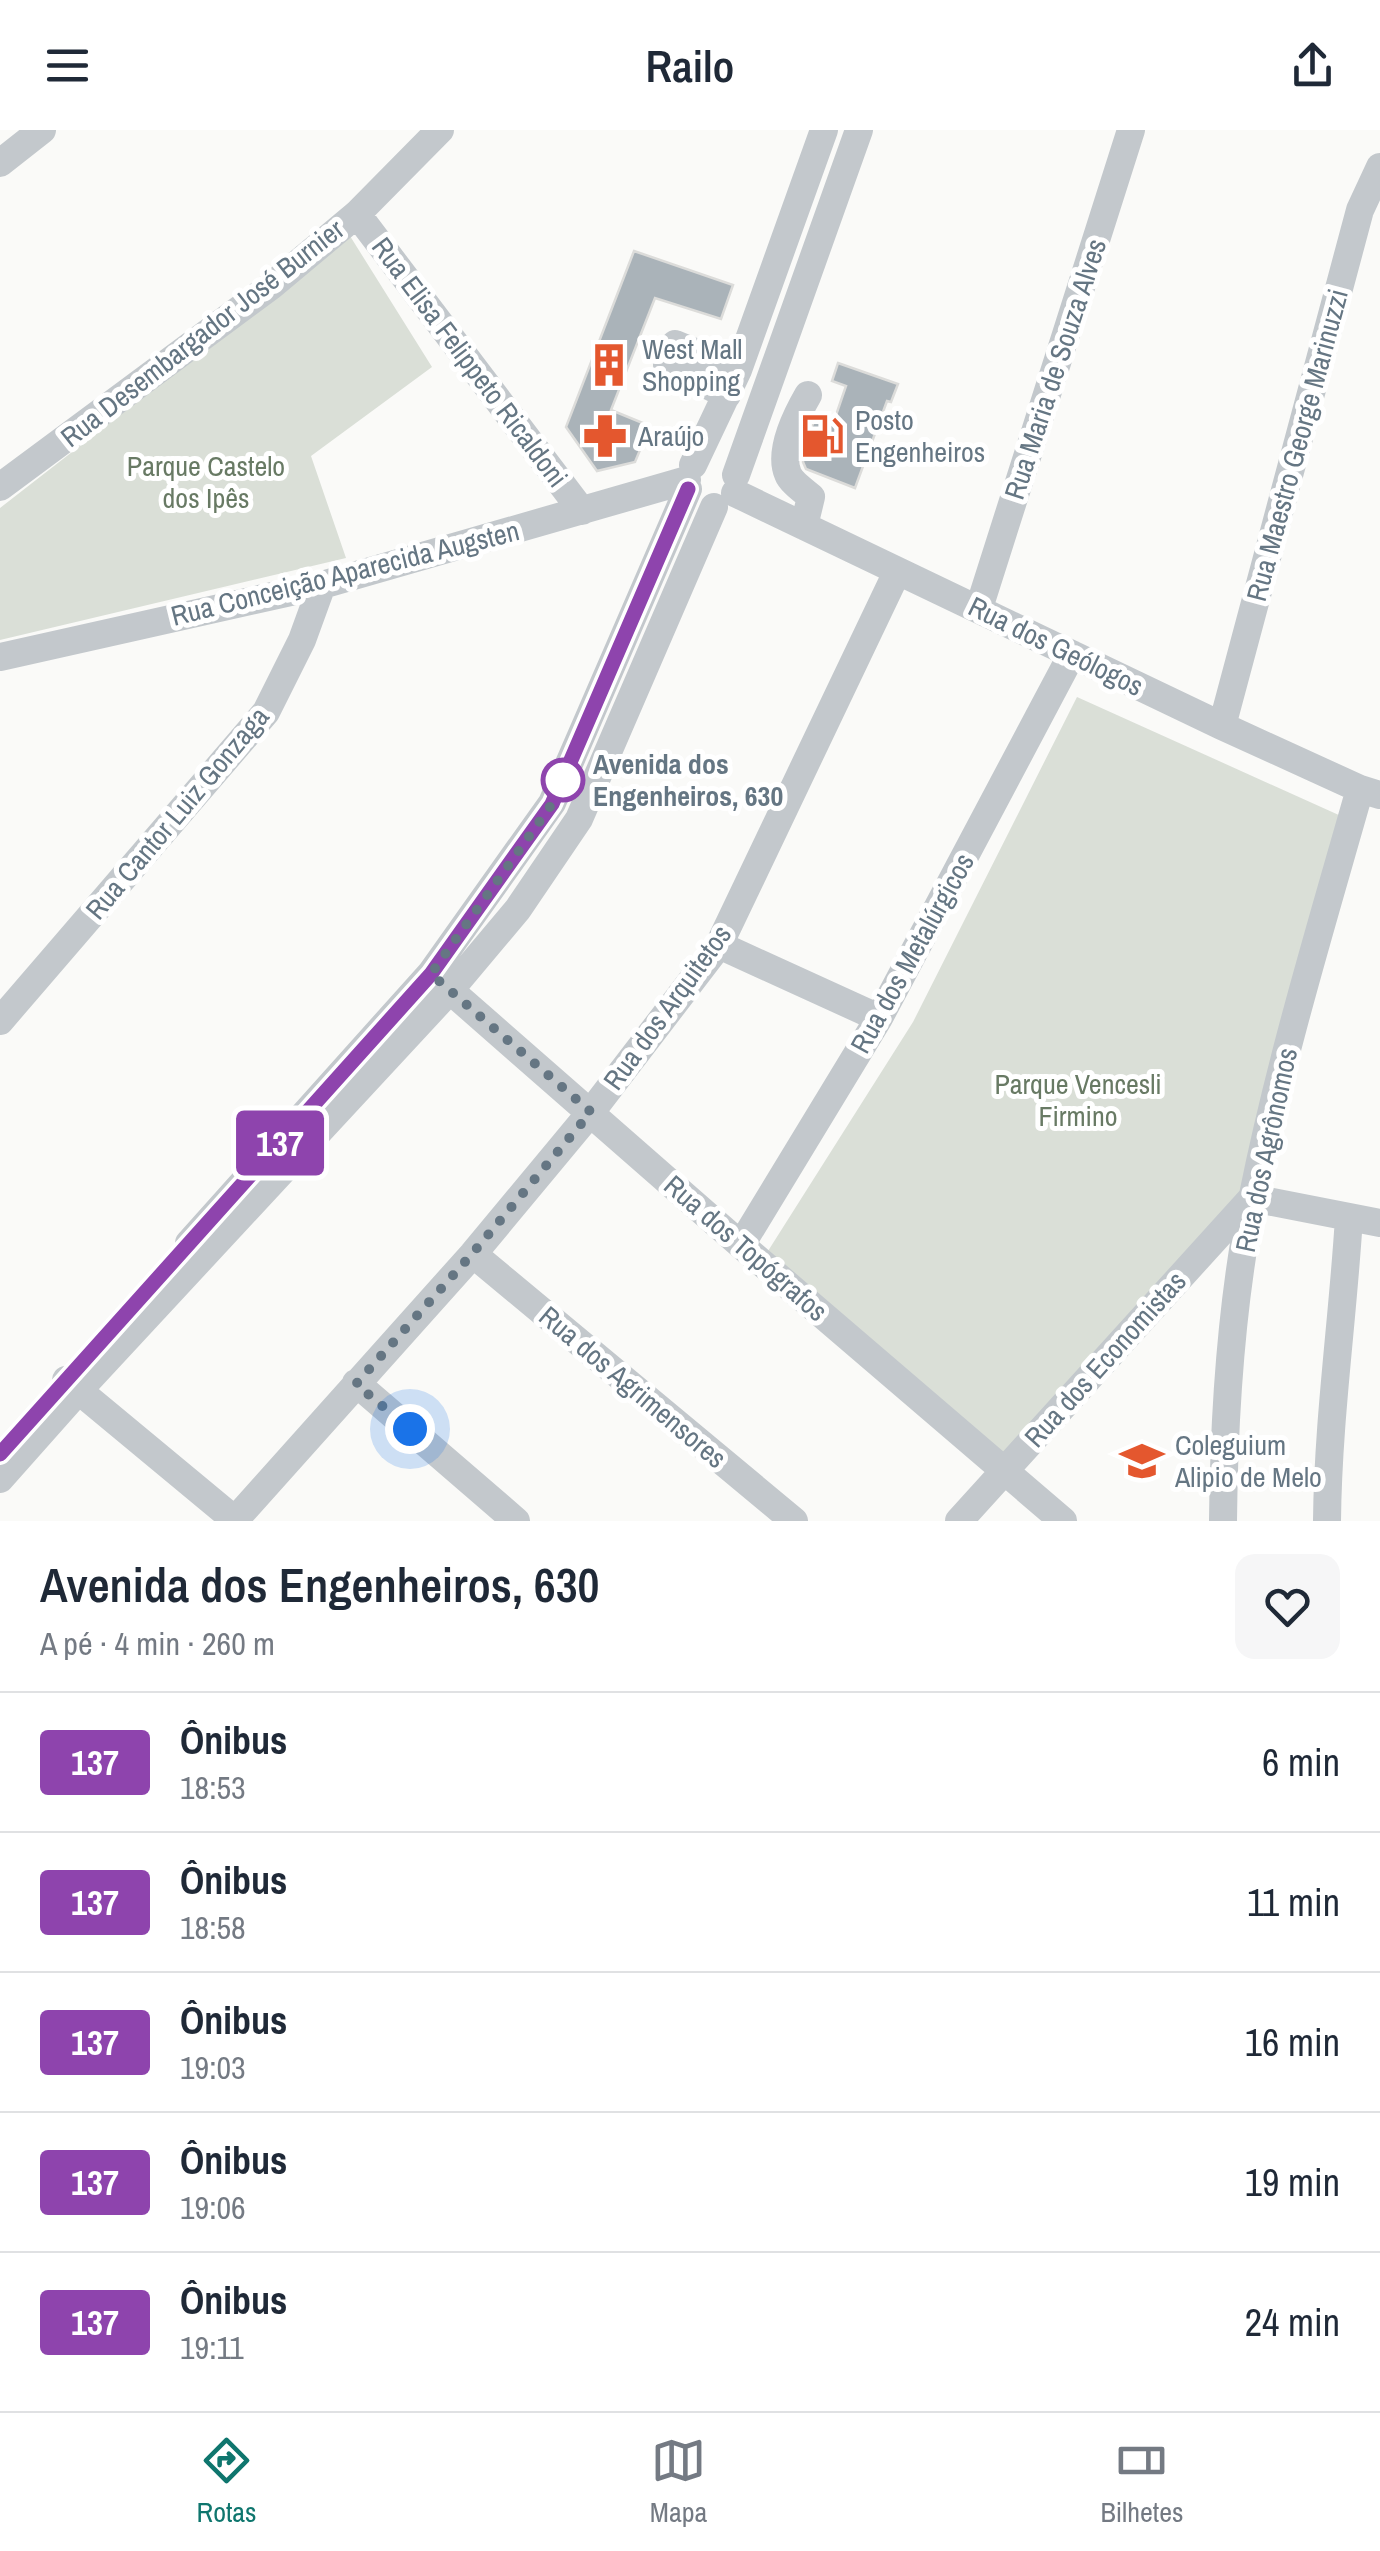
<!DOCTYPE html>
<html lang="pt">
<head>
<meta charset="utf-8">
<style>
	:root { --surface:#fff; --page:#f6f6f7; --text:#1f2937; --muted:#747a83; --line:#e0e1e3; --accent:#0f766e }
	body { margin:0; font-family:"Archivo Narrow",sans-serif; background:var(--page); color:var(--text); height:100vh; display:flex; flex-direction:column; font-size:38px; white-space:nowrap }
	* { box-sizing:border-box; margin:0 }
	p { font-size:32px; color:var(--muted) }
	.icon { flex:none; width:55px; height:55px; fill:none; stroke:currentColor; stroke-width:2; stroke-linecap:round; stroke-linejoin:round }
	.map { position:relative; height:1391px; overflow:hidden }
	.side { display:flex; flex-direction:column; background:var(--surface); flex:1 }
	.side>* { flex:none }
	.badge { padding:0 20px; border-radius:8px; font-size:35px; line-height:65px }
	.you { position:absolute; width:50px; height:50px; margin:-25px; border:8px solid #fff; border-radius:50%; background:#1a73e8; box-shadow:0 0 0 15px #1a73e833 }
	.map>.badge { position:absolute; translate:-50% -50%; box-shadow:0 0 0 5px #fff }
	.round { display:grid; place-items:center; flex:none; width:105px; height:105px; border-radius:20px; background:var(--page) }
	.summary { display:flex; align-items:center; justify-content:space-between; height:170px; padding:0 40px }
	h1 { font-size:48px; font-weight:600; line-height:75px }
	ul { padding:0; list-style:none }
	li { display:flex; align-items:center; gap:30px; height:140px; padding:0 40px; border-top:2px solid var(--line) }
	li div { flex:1 }
	li b { display:block; font-size:38px }
	li em { font-style:normal }
	li .badge { min-width:110px; font-weight:700; text-align:center }
	header { display:flex; justify-content:space-between; align-items:center; height:130px; padding:0 40px; background:var(--surface); font-size:45px; font-weight:600 }
	.tabs { display:flex; justify-content:space-around; align-items:center; height:140px; border-top:2px solid var(--line); background:var(--surface); font-size:28px; color:var(--muted) }
	.tabs a { display:grid; justify-items:center; gap:5px }
	.tabs .current { color:var(--accent) }
	.map>svg:first-child { display:block }
	.green { fill:#dadfd7 }
	.building { fill:#aab3b9; stroke:#dcdcda; stroke-width:2.5 }
	.lines { fill:none; stroke-linecap:round; stroke-linejoin:round }
	.minor { stroke:#c3c8cc; stroke-width:28 }
	.line-casing { stroke:#fff; stroke-width:22 }
	.line { stroke:#8e44ad; stroke-width:15 }
	.walk { stroke:#657683; stroke-width:10; stroke-dasharray:0 18 }
	.stop-dot { fill:#fff; stroke:#8e44ad; stroke-width:5 }
	.labels { text-anchor:middle; stroke-width:10; stroke-linejoin:round; paint-order:stroke }
	.street-label { font-size:28px; fill:#657683; stroke:#fff }
	.poi-label { font-size:28px; fill:#657683; stroke:#fff; text-anchor:start }
	.park-label { font-size:28px; fill:#687a64; stroke:#fff }
	.stop-label { font-size:28px; font-weight:bold; fill:#657683; stroke:#fff; text-anchor:start }
</style>
</head>
<body>
<header><svg class="icon" aria-label="menu" viewBox="0 0 24 24"><path d="M4 6h16M4 12h16M4 18h16"/></svg>Railo<svg class="icon" aria-label="share" viewBox="0 0 24 24"><path d="M12 15V3M7 8l5-5 5 5M5 13v7h14v-7"/></svg></header>
<div class="map">
<svg width="1380" height="1391" viewBox="0 0 1380 1391">
	<rect width="100%" height="100%" fill="#fafaf8"/>
	<path class="green" d="M 350,106 L 432,237 L 311,326 L 346,428 L 0,510 L 0,378 Z
		M 1077,567 L 1341,686 L 1244,1061 L 1003,1326 L 768,1121 L 913,892 Z"/>
	<path class="building" d="M 634,121 L 733,155 L 721,189 L 655,168 L 611,280 L 650,296 L 635,332 L 597,341 L 566,297 Z
		M 838,233 L 898,254 L 891,272 L 887,271 L 855,358 L 806,339 L 803,332 L 807,308 L 817,284 L 834,291 L 846,256 L 832,251 Z"/>
	<g class="lines">
		<path class="minor" d="M 0,33 L 42,0
			M 357,84 L 582,381
			M 727,265 L 667,235 L 675,214 L 738,240
			M 693,335 L 738,240 L 824,0
			M 736,345 L 859,0
			M 0,357 L 271,156 L 357,84 L 440,0
			M 735,363 L 1222,596 L 1360,659 L 1380,665
			M 804,396 L 811,367 C 804,361 791,352 788,344 C 778,321 797,284 808,265
			M 979,478 L 1131,0
			M 0,527 L 322,455 L 687,350
			M 1222,596 L 1360,80 L 1380,37
			M 719,815 L 879,888
			M 436,848 L 741,1115 L 1063,1391
			M 0,891 L 266,582 L 302,510 L 322,455
			M 1252,1068 L 1380,1093
			M 189,1113 L 431,843 L 552,673 L 688,359
			M 741,1115 L 879,888 L 1072,524
			M 473,1124 L 794,1391
			M 66,1250 L 236,1391
			M 356,1253 L 516,1391
			M 0,1349 L 79,1260 L 450,860 L 518,779 L 579,689 L 714,377
			M 234,1391 L 473,1124 L 591,982 L 719,815 L 897,442
			M 959,1391 L 1252,1068
			M 1223,1391 C 1224,1282 1231,1171 1253,1065 C 1281,927 1322,793 1360,659
			M 1327,1391 C 1328,1289 1343,1188 1349,1087"/>
	</g>
	<g class="lines">
		<g class="line-casing">
			<path id="line" d="M 0,1324 L 431,844 L 512,730 L 552,674 L 688,359"/>
		</g>
		<use href="#line" class="line"/>
		<path class="walk" d="M 410,1299 L 356,1254 L 472,1124 L 591,982 L 431,844 L 552,674 L 563,650"/>
	</g>
	<defs>
		<g id="building-bare" transform="scale(3.45)"><path d="M-4-6H4V6H1V3H-1V6H-4ZM-2.5-4.3h1.7v1.8h-1.7ZM.8-4.3h1.7v1.8H.8ZM-2.5-1h1.7V.8h-1.7ZM.8-1h1.7V.8H.8Z" fill="#e4572e" stroke="#fff" stroke-width="2.5" paint-order="stroke"/></g>
		<g id="pharmacy-bare" transform="scale(3.45)"><path d="M-2-6h4v4h4v4h-4v4h-4v-4h-4v-4h4Z" fill="#e4572e" stroke="#fff" stroke-width="2.5" paint-order="stroke"/></g>
		<g id="fuel-bare" transform="scale(3.45)"><path d="M-5.5-6h7V0h2V4h1.3V-2.5L3-4.5l.8-.8L6-3V5H2.5V1h-1V6h-7ZM-4.2-4.7v3.2H.2V-4.7Z" fill="#e4572e" stroke="#fff" stroke-width="2.5" paint-order="stroke"/></g>
		<g id="school-bare" transform="scale(3.45)"><path d="M0-5L7-2L0 1L-7-2ZM-4 1L0 2.5L4 1V4Q0 6-4 4Z" fill="#e4572e" stroke="#fff" stroke-width="2.5" paint-order="stroke"/></g>
	</defs>
	<g fill-rule="evenodd">
		<use href="#building-bare" x="609" y="235"/>
		<use href="#pharmacy-bare" x="605" y="306"/>
		<use href="#fuel-bare" x="822" y="306"/>
		<use href="#school-bare" x="1142" y="1331"/>
	</g>
	<circle class="stop-dot" cx="563" cy="650" r="20"/>
	<g class="labels">
		<g class="street-label">
			<text transform="translate(202 203) rotate(-38)" y="10">Rua Desembargador José Burnier</text>
			<text transform="translate(470 232) rotate(53)" y="10">Rua Elisa Felippeto Ricaldoni</text>
			<text transform="translate(1055 239) rotate(-72)" y="10">Rua Maria de Souza Alves</text>
			<text transform="translate(1297 315) rotate(-75)" y="10">Rua Maestro George Marinuzzi</text>
			<text transform="translate(345 443) rotate(-14)" y="10">Rua Conceição Aparecida Augsten</text>
			<text transform="translate(1056 516) rotate(26)" y="10">Rua dos Geólogos</text>
			<text transform="translate(177 683) rotate(-50)" y="10">Rua Cantor Luiz Gonzaga</text>
			<text transform="translate(912 823) rotate(-61)" y="10">Rua dos Metalúrgicos</text>
			<text transform="translate(667 877) rotate(-54)" y="10">Rua dos Arquitetos</text>
			<text transform="translate(1266 1020) rotate(-78)" y="10">Rua dos Agrônomos</text>
			<text transform="translate(746 1118) rotate(41)" y="10">Rua dos Topógrafos</text>
			<text transform="translate(1105 1229) rotate(-48)" y="10">Rua dos Economistas</text>
			<text transform="translate(633 1257) rotate(40)" y="10">Rua dos Agrimensores</text>
		</g>
		<g class="poi-label">
			<text x="642" y="229">West Mall<tspan x="642" dy="32">Shopping</tspan></text>
			<text x="855" y="300">Posto<tspan x="855" dy="32">Engenheiros</tspan></text>
			<text x="638" y="316">Araújo</text>
			<text x="1175" y="1325">Coleguium<tspan x="1175" dy="32">Alipio de Melo</tspan></text>
		</g>
		<g class="park-label">
			<text x="206" y="346">Parque Castelo<tspan x="206" dy="32">dos Ipês</tspan></text>
			<text x="1078" y="964">Parque Vencesli<tspan x="1078" dy="32">Firmino</tspan></text>
		</g>
		<g class="stop-label">
			<text x="593" y="644">Avenida dos<tspan x="593" dy="32">Engenheiros, 630</tspan></text>
		</g>
	</g>
</svg>
<div class="you" style="left:410px;top:1299px"></div>
<b class="badge" style="left:280px;top:1013px;background:#8e44ad;color:#fff">137</b>
</div>
<section class="side">
<div class="summary"><div><h1>Avenida dos Engenheiros, 630</h1><p>A pé · 4 min · 260 m</p></div><a class="round"><svg class="icon" aria-label="heart" viewBox="0 0 24 24"><path d="M12 20l-8-8c-3-5 5-10 8-4 3-6 11-1 8 4z"/></svg></a></div>
<ul>
<li><span class="badge" style="background:#8e44ad;color:#fff">137</span><div><b>Ônibus</b><p>18:53</p></div><em>6 min</em></li>
<li><span class="badge" style="background:#8e44ad;color:#fff">137</span><div><b>Ônibus</b><p>18:58</p></div><em>11 min</em></li>
<li><span class="badge" style="background:#8e44ad;color:#fff">137</span><div><b>Ônibus</b><p>19:03</p></div><em>16 min</em></li>
<li><span class="badge" style="background:#8e44ad;color:#fff">137</span><div><b>Ônibus</b><p>19:06</p></div><em>19 min</em></li>
<li><span class="badge" style="background:#8e44ad;color:#fff">137</span><div><b>Ônibus</b><p>19:11</p></div><em>24 min</em></li>
</ul>
</section>
<nav class="tabs">
<a class="current"><svg class="icon" aria-label="directions" viewBox="0 0 24 24"><path d="M12 3l9 9-9 9-9-9zM9 14v-3h6M13 9l2 2-2 2"/></svg>Rotas</a>
<a><svg class="icon" aria-label="map" viewBox="0 0 24 24"><path d="M3 6l6-2 6 2 6-2v14l-6 2-6-2-6 2zM9 4v14M15 6v14"/></svg>Mapa</a>
<a><svg class="icon" aria-label="tickets" viewBox="0 0 24 24"><path d="M3 7h18v10H3zM15 7v10"/></svg>Bilhetes</a>
</nav>
</body>
</html>
